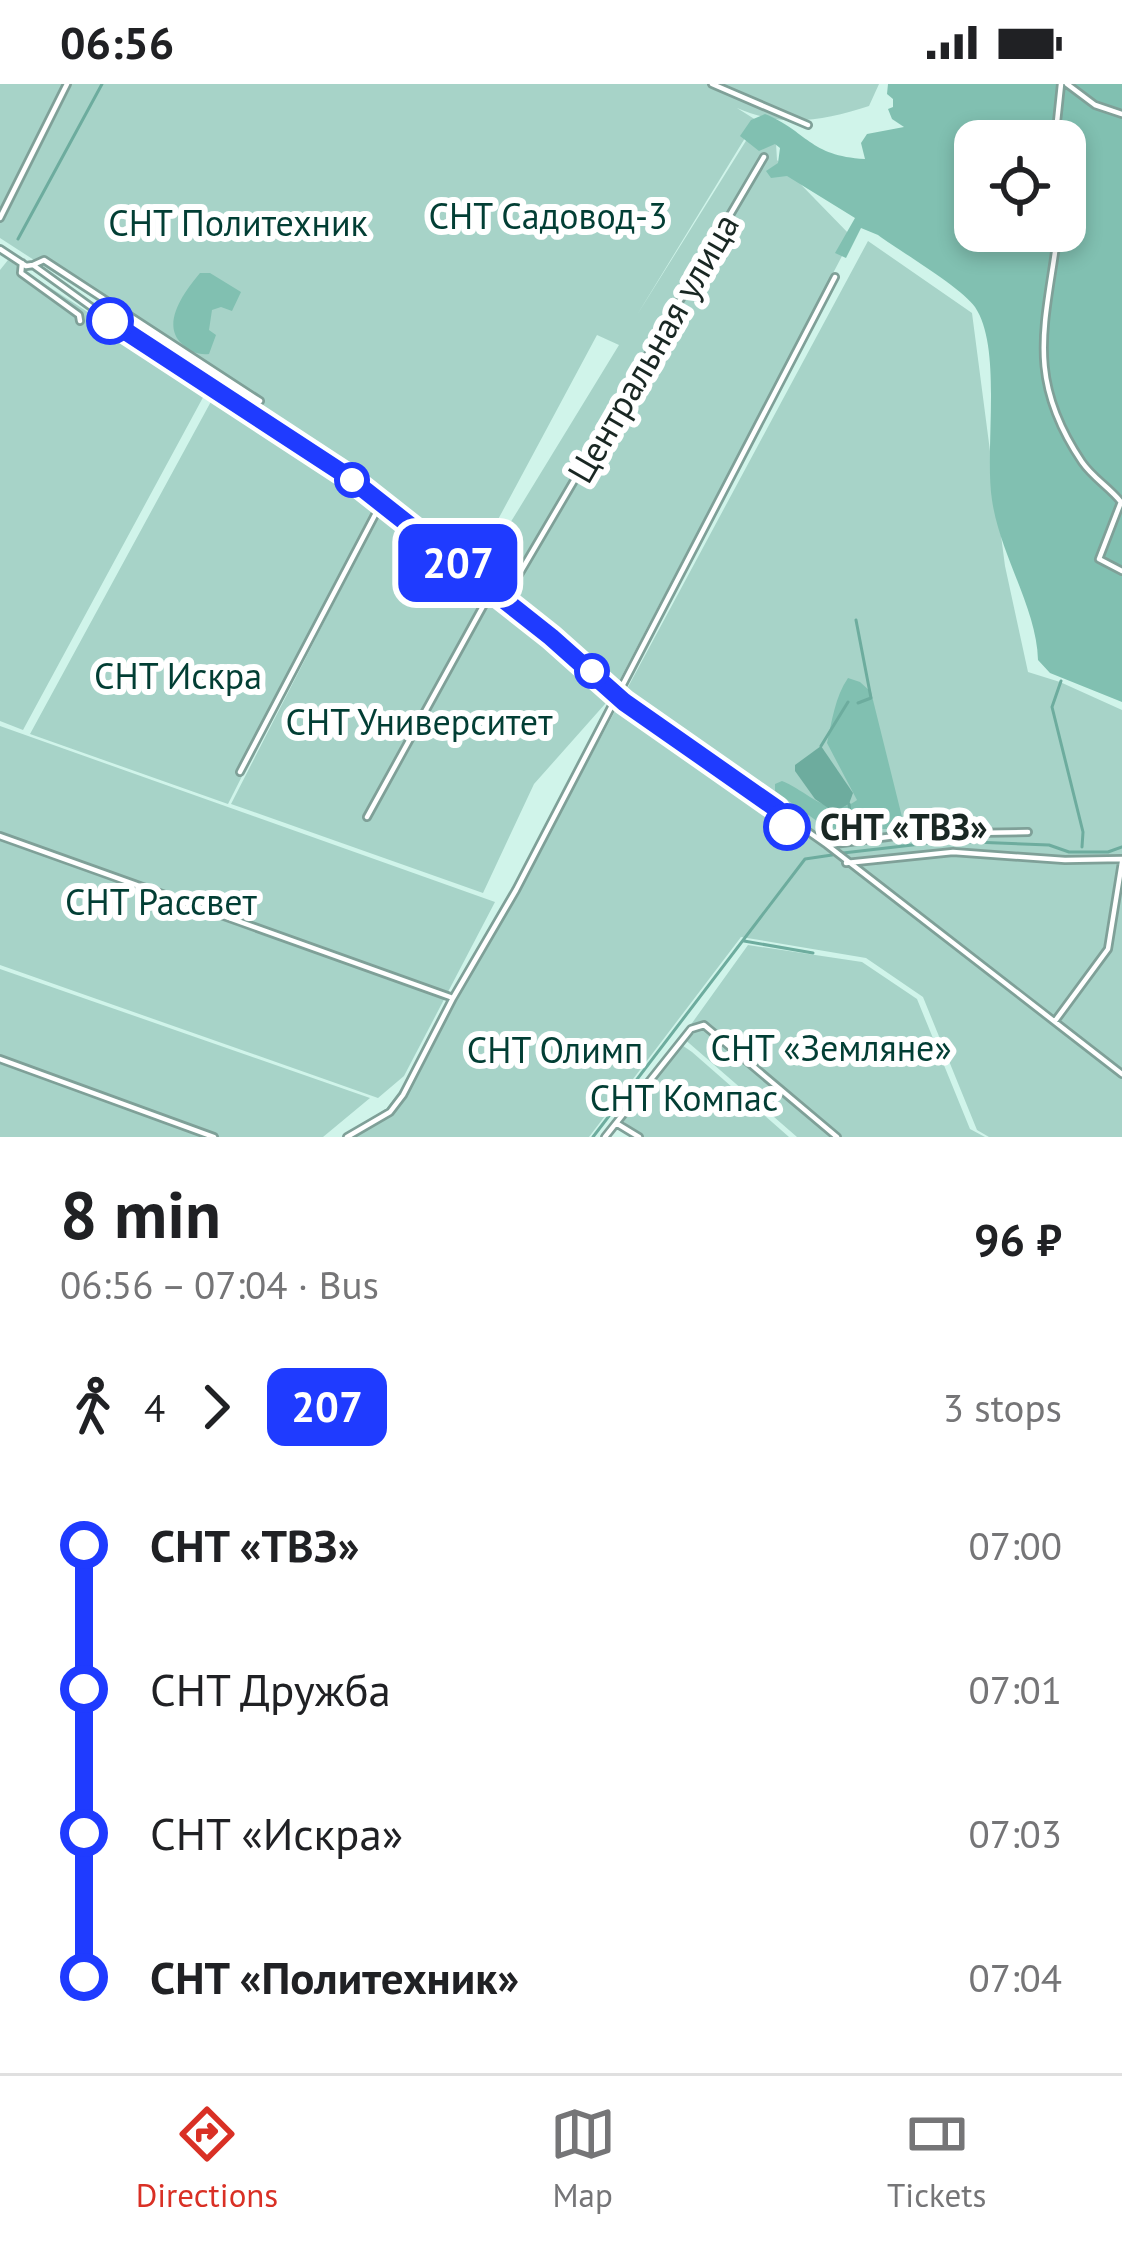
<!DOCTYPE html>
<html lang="en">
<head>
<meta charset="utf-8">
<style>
	:root { --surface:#fff; --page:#f2f2f2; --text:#202124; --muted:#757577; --line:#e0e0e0; --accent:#d93025 }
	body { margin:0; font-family:"PT Sans",sans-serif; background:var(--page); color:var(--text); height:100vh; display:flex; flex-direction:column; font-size:45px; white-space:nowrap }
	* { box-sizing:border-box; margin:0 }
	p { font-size:39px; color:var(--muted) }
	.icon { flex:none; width:66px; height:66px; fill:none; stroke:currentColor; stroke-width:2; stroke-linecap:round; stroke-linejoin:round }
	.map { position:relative; height:1053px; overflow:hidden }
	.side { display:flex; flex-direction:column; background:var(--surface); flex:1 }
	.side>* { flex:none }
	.badge { padding:0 24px; border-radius:18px; font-size:42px; line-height:78px }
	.buttons { position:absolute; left:954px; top:36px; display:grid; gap:24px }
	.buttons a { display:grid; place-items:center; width:132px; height:132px; border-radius:24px; background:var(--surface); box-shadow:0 6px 18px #0003; font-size:60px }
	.map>.badge { position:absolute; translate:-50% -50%; box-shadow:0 0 0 6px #fff }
	.legs { display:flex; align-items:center; gap:18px; height:132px; padding:0 60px; font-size:39px }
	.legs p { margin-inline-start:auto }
	.summary { display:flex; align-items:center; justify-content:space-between; height:204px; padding:0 60px }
	h1 { font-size:66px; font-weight:700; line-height:90px }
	ul { padding:0 60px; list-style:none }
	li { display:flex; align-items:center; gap:42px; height:144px; font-size:45px }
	li i { display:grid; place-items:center; width:18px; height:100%; margin:0 15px; background:currentColor }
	li i::after { content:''; width:30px; height:30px; margin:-15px; border:9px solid; border-radius:50%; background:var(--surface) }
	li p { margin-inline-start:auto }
	li:first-child i { background:linear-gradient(#0000 50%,currentColor 0) }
	li:last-child i { background:linear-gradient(currentColor 50%,#0000 0) }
	.status { display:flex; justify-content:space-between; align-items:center; height:84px; padding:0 60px; background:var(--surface); direction:ltr }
	.status svg { height:33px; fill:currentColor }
	.tabs { display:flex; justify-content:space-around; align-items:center; height:168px; border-top:3px solid var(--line); background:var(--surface); font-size:33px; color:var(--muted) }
	.tabs a { display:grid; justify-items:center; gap:6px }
	.tabs .current { color:var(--accent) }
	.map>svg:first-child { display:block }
	.green { fill:#a7d3c8 }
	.forest { fill:#81c0b1; fill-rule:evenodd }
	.water { fill:#6dac9e }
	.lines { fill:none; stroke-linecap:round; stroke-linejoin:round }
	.stream { stroke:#6dac9e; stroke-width:3 }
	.street-casing { stroke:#7fa098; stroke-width:10 }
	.street { stroke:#fff; stroke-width:4.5 }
	.line-1-casing { stroke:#fff; stroke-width:27 }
	.line-1 { stroke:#1f3bff; stroke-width:18 }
	.stop-1-dot { fill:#fff; stroke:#1f3bff; stroke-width:6 }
	.labels { text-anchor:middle; stroke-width:12; stroke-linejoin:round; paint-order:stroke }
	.park-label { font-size:36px; fill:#023e34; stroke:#fff }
	.street-label { font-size:36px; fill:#192723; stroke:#fff }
	.stop-label { font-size:36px; font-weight:bold; fill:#192723; stroke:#fff; text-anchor:start }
</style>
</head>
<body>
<div class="status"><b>06:56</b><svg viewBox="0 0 49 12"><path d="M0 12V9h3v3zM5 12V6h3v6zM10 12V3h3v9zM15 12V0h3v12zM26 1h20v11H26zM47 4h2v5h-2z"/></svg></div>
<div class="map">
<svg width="1122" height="1053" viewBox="0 0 1122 1053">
	<rect width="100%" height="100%" fill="#d0f4ea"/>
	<path class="green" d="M 0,0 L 879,0 L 869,22 C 823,37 783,44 737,24 L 756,36 L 637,231 L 759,36 L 775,42 L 777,76 L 852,153 L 617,601 L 479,490 L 619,261 L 597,251 L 472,484 L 286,339 L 0,154 Z
		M 868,157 L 972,229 L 1005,482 L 1028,588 L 1060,598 L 1122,626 L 1122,1053 L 989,1053 L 977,1046 L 923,913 L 866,874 L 741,853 L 589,1053 L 343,1053 L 387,1024 L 407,997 L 496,837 L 501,839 Z
		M 8,176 L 207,306 L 23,646 L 0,637 L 0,186 Z
		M 214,312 L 323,384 L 376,426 L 228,720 L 30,650 Z
		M 382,425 L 613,611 L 534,700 L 483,809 L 231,720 Z
		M 0,642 L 495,818 L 404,992 L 378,1014 L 0,881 Z
		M 748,861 L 862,878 L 917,915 L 970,1045 L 985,1053 L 797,1053 L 682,953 Z
		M 0,885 L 370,1014 L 323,1053 L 0,1053 Z
		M 676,957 L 692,968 L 789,1053 L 642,1053 L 618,1033 Z"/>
	<path class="forest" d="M 888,0 L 1122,0 L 1122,618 L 1050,589 L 1038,576 C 1037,525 1000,471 992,416 C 984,364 1003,265 975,223 C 961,203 901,168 878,151 L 861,144 L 846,174 L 835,169 L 855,134 L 787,92 L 771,94 L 766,87 L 778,79 L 780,64 L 775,60 L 759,67 L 740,52 L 751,36 L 765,30 C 807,47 809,72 865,75 L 861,59 L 867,50 L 904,43 L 892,35 L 888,25 L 893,23 L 893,15 L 887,10 ZM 975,57 L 1065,57 L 1065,147 L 975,147 Z
		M 200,189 L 210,189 L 241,208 L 232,227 L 221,223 L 212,226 L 209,246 L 216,251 L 209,270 C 198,271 190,268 182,260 C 160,240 185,207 200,189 Z
		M 848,594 L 860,598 L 871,608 L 905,745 L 835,745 L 821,740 L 775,707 L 775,700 L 782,697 C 808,707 830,737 857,716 L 827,659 C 832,637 835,613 848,594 Z"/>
	<path class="water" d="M 821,662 L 853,709 L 849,720 L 834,728 L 815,715 L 795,687 L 795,681 Z"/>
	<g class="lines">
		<path class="stream" d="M 18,155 L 102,0
			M 856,536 L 871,614 L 858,619
			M 1061,597 L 1052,623 L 1083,748 L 1082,763
			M 821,662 L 848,618
			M 849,720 L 853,754
			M 843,769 L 947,757 L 1049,761 L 1069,768 L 1108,768 L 1122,763
			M 744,857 L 813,869
			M 593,1053 L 805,775 L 832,771"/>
		<g class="street-casing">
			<path id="street" d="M 712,0 L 808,41
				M 1067,0 L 1095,21 L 1122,30
				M 1055,57 L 1061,0
				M 0,134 L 67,0
				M 1058,147 C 1046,240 1024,292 1082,378 C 1093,394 1109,403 1121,418 L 1099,475 L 1122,487
				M 0,165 L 26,182 L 33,181 L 137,256 L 347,392 L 551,553 L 624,618 L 827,761 L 1122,990
				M 22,179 L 21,189 L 79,231 L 80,237
				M 33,181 L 44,176 L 260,317
				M 504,516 L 764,73
				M 240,688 L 376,429 L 385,421
				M 367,733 L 492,506
				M 0,752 L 453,914
				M 827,761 L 910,750 L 1028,748
				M 846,779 L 953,768 L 1065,776 L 1122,775
				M 1055,937 L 1108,865 L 1122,778
				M 0,975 L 214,1053
				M 616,1039 L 639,1053
				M 347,1053 L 390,1028 L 403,1011 L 453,914 L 516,806 L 835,193
				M 605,1053 L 691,945 L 704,941 L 837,1053"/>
		</g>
		<use href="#street" class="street"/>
	</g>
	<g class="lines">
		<g class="line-1-casing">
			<path id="line-1" d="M 110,237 L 347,392 L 551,553 L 624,618 L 777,725 L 787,743"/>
		</g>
		<use href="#line-1" class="line-1"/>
	</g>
	<g class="stop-1-dot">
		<circle cx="110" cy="237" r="21"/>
		<circle cx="352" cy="396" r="15"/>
		<circle cx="592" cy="587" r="15"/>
		<circle cx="787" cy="743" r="21"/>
	</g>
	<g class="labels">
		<g class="park-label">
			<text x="548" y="145">СНТ Садовод-3</text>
			<text x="238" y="152">СНТ Политехник</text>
			<text x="178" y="605">СНТ Искра</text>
			<text x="419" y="651">СНТ Университет</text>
			<text x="161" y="831">СНТ Рассвет</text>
			<text x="831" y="977">СНТ «Земляне»</text>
			<text x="555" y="979">СНТ Олимп</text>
			<text x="684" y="1027">СНТ Компас</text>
		</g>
		<g class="street-label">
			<text transform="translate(653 264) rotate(-60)" y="13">Центральная улица</text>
		</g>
		<g class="stop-label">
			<text x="820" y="756">СНТ «ТВЗ»</text>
		</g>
	</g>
</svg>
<div class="buttons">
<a><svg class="icon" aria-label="locate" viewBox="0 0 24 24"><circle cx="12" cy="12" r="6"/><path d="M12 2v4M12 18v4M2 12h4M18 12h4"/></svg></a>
</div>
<b class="badge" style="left:458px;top:479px;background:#1f3bff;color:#fff">207</b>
</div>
<section class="side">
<div class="summary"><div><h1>8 min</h1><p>06:56 – 07:04 · Bus</p></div><b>96 ₽</b></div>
<div class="legs"><svg class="icon" aria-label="walk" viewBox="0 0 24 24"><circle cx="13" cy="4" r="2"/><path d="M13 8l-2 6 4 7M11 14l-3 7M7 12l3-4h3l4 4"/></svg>4<svg class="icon" aria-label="forward" viewBox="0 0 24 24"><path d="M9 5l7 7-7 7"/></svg><b class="badge" style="background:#1f3bff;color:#fff">207</b><p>3 stops</p></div>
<ul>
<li><i style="color:#1f3bff"></i><b>СНТ «ТВЗ»</b><p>07:00</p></li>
<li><i style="color:#1f3bff"></i><span>СНТ Дружба</span><p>07:01</p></li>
<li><i style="color:#1f3bff"></i><span>СНТ «Искра»</span><p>07:03</p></li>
<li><i style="color:#1f3bff"></i><b>СНТ «Политехник»</b><p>07:04</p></li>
</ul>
</section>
<nav class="tabs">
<a class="current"><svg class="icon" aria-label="directions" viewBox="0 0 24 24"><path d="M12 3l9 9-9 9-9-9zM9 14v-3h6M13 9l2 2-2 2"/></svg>Directions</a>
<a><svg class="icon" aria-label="map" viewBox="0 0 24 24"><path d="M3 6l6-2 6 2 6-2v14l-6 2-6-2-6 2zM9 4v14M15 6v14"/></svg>Map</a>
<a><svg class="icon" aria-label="tickets" viewBox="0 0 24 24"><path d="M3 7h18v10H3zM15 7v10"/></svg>Tickets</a>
</nav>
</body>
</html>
